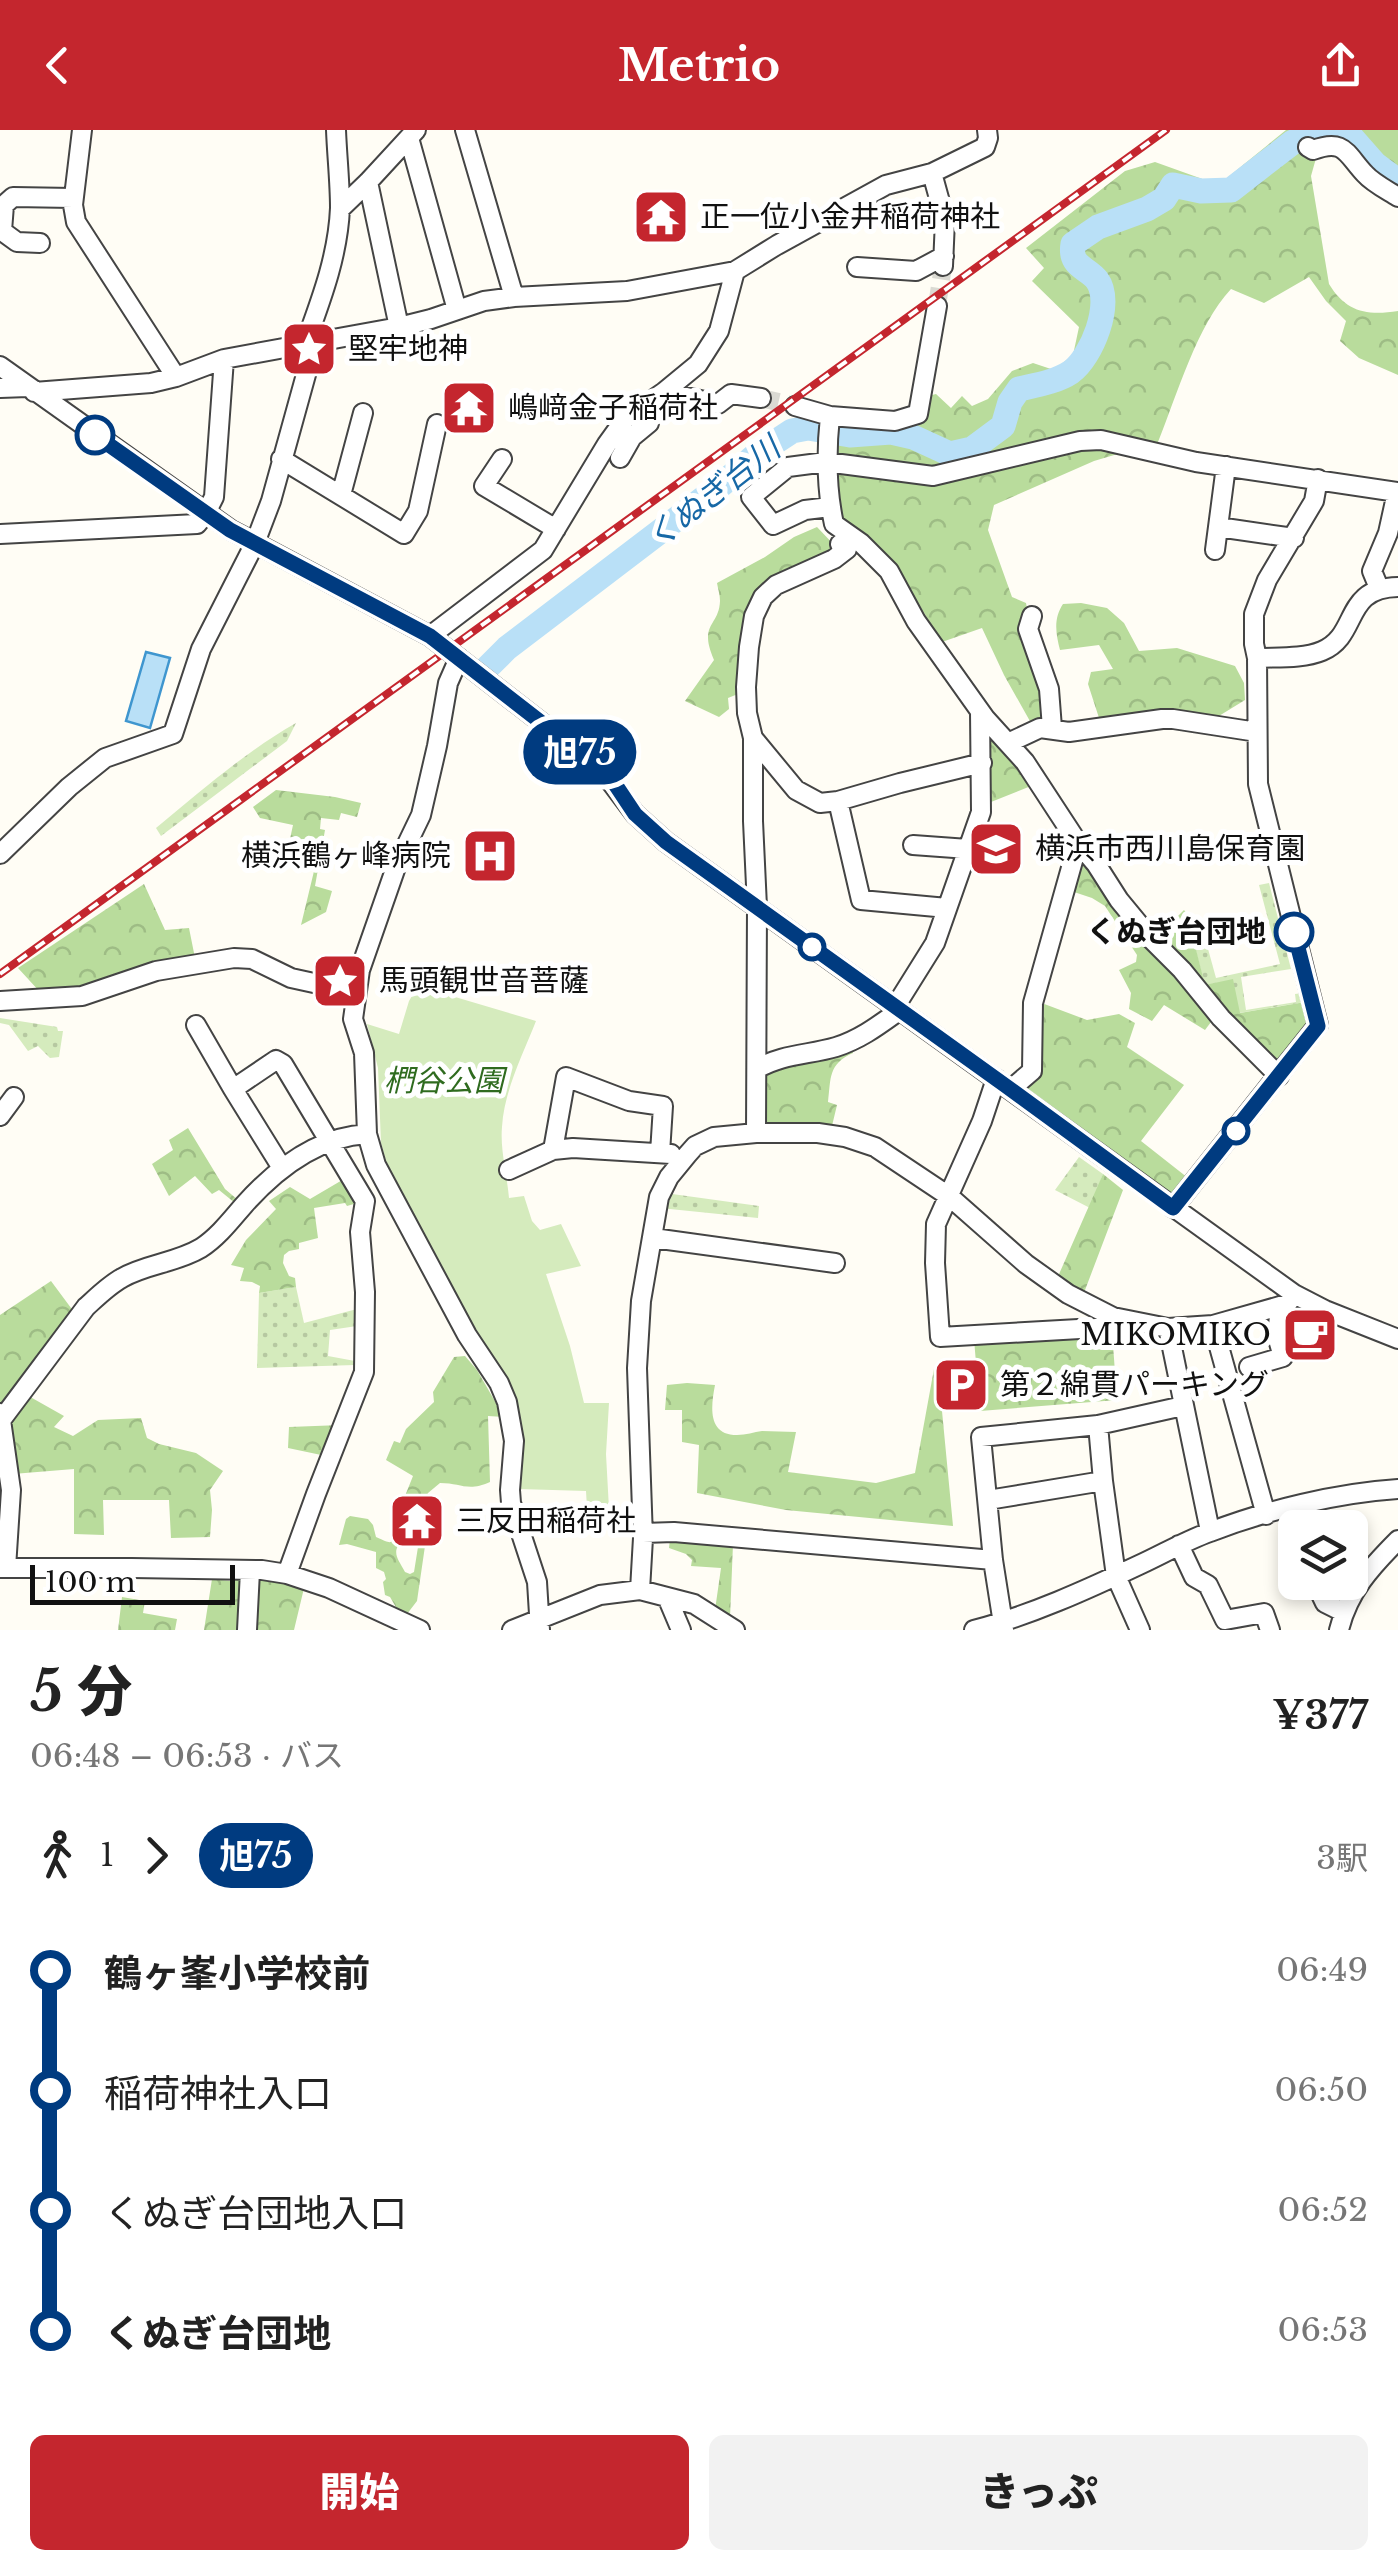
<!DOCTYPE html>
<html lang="ja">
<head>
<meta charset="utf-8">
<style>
	:root { --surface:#fff; --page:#f2f2f2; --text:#222; --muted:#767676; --accent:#c4262e }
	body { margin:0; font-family:"Libre Baskerville","Noto Sans JP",serif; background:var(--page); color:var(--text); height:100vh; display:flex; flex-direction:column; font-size:38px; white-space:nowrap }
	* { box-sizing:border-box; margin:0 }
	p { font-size:32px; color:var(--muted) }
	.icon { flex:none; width:55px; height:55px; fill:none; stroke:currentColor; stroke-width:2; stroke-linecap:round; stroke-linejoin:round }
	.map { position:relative; height:1500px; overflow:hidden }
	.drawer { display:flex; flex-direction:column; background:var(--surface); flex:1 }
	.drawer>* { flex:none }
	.badge { padding:0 20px; border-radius:32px; font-size:35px; line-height:65px }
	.buttons { position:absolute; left:1278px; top:1380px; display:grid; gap:20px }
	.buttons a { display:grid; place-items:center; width:90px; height:90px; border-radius:15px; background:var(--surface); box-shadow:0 5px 15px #0003; font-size:50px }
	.scale { position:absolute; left:30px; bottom:25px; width:205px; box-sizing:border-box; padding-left:10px; border:5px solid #111; border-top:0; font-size:28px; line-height:35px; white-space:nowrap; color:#111; -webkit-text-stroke:8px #fff; paint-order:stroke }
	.map>.badge { position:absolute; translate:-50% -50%; box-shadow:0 0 0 5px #fff }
	.legs { display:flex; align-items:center; gap:15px; height:110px; padding:0 30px; font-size:32px }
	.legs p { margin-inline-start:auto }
	.head { display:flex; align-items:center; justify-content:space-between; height:170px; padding:0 30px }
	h1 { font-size:55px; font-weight:800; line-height:75px }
	.action { display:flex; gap:20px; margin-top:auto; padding:20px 30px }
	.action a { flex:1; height:115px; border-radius:15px; background:var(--accent); color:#fff; font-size:40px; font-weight:800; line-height:115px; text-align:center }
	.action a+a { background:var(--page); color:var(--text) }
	ul { padding:0 30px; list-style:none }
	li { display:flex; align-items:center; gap:35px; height:120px; font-size:38px }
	li i { display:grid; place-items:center; width:15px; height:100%; margin:0 12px; background:currentColor }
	li i::after { content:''; width:25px; height:25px; margin:-12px; border:8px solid; border-radius:50%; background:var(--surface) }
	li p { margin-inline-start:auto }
	li:first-child i { background:linear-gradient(#0000 50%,currentColor 0) }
	li:last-child i { background:linear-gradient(currentColor 50%,#0000 0) }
	header { display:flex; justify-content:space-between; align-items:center; height:130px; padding:0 30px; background:var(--accent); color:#fff; font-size:45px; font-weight:800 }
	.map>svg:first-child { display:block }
	.grass { fill:url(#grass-dots) }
	.forest { fill:url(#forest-crowns) }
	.park { fill:#d5ebbd }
	.water { fill:#b9e0f7; stroke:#3f96cf; stroke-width:2.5 }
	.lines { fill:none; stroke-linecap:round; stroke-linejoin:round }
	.river { stroke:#b9e0f7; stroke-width:25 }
	.minor-tunnel { stroke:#dbdad3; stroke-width:18; stroke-dasharray:18 9; stroke-linecap:butt }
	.minor-casing { stroke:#444; stroke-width:22 }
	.minor { stroke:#fff; stroke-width:18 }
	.rail-casing { stroke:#c4262e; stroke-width:8 }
	.rail { stroke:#fff; stroke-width:4; stroke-dasharray:11; stroke-linecap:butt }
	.line-1-casing { stroke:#fff; stroke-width:22 }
	.line-1 { stroke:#003b80; stroke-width:15 }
	.stop-1-dot { fill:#fff; stroke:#003b80; stroke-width:5 }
	.labels { text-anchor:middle; stroke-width:10; stroke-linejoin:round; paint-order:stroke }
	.poi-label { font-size:30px; fill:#111; stroke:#fff; text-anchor:start }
	.stop-label { font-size:30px; font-weight:bold; fill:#111; stroke:#fff; text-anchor:end }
	.park-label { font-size:30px; font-style:italic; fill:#2f6b1f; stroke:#fff }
	.water-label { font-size:32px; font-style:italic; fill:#1768a6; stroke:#fff }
</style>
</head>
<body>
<header><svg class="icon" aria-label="back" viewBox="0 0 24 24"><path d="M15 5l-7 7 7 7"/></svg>Metrio<svg class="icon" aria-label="share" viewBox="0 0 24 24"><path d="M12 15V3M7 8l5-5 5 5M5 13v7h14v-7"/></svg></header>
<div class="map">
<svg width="1398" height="1500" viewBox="0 0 1398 1500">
	<defs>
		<pattern id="grass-dots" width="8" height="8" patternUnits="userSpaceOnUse" patternTransform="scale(2.5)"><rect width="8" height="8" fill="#d5ebbd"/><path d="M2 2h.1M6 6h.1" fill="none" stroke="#b6c8a1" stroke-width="1.8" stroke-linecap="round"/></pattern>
		<pattern id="forest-crowns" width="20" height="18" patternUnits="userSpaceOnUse" patternTransform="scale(2.5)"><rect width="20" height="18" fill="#b9dc9c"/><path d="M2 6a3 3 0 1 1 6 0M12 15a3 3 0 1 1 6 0" fill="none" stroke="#9ebc85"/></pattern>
	</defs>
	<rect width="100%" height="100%" fill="#fffdf5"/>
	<path class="grass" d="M 296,593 L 287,611 L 161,706 L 156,698 C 201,661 245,622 296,593 Z
		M 1269,753 L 1291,839 L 1241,847 L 1246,880 L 1296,872 L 1295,864 L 1303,863 L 1305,872 L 1239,883 L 1205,856 L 1190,798 L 1202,797 L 1216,848 L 1280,834 L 1259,755 Z
		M 0,888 L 57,897 L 58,901 L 63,901 L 59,927 L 50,928 L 38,916 L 28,921 L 9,895 L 0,893 Z
		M 1079,1027 L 1103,1044 L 1090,1078 L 1055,1060 Z
		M 665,1063 L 759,1076 L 758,1088 L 660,1078 Z
		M 296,1157 L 304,1193 L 357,1179 L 357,1196 L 330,1200 L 328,1226 L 355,1231 L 355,1235 L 257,1238 L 259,1163 Z"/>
	<path class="forest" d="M 1286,0 L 1398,0 L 1398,63 L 1320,14 L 1311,46 L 1329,154 C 1346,182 1367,186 1398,181 L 1398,245 L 1359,228 L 1340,211 L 1346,191 L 1326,171 L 1309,147 L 1264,173 L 1231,159 C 1197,195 1177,265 1158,312 L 1094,331 L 994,375 L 988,400 L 1012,467 L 1026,473 L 1047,591 L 1031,593 L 1004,545 L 982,498 L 942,512 L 902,447 L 838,391 L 835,348 L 835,297 L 887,300 L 919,291 L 924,267 L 936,264 L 951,278 L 962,266 L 972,276 L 988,269 L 1012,241 L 1033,233 L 1054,240 L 1073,225 L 1079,197 L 1032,151 L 1044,138 L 1026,118 L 1125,41 L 1155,32 L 1208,51 L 1227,48 Z
		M 817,397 L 838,419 L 766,457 L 738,564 L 728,568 L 729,579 L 719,587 L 685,571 L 714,530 C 698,493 719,497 720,471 C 720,465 718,459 717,453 L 765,427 L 794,407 Z
		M 1081,473 L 1107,478 L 1124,493 L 1139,521 L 1177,518 L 1235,536 L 1244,553 L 1245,570 L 1214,589 L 1100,591 L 1088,554 L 1091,542 L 1113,539 L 1099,515 L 1060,520 C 1056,504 1053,489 1063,474 Z
		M 984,595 L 1016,632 L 1031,656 L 986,674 Z
		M 276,660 L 335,667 L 361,673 L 357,687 L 341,683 L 339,690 L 321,688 L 320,699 L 325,700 L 315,756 L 332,761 L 326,782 L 301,795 L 315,737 L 287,723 L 293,695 L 260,688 L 253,677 Z
		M 1080,721 L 1151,813 L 1184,780 L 1187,784 L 1205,855 L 1233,849 L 1240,883 L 1305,872 L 1309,892 L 1307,898 L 1271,943 L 1211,892 L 1205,900 L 1164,875 L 1152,891 L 1129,879 L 1131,863 L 1119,840 L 1136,832 L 1137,825 L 1105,776 L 1092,768 L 1068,760 Z
		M 144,754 L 165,800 L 189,798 L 195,828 L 146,837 L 72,859 L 40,862 L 18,838 Z
		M 1039,872 L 1087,890 L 1119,884 L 1135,893 L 1127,917 L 1184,955 L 1141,1011 L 1188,1048 L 1174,1064 L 1165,1064 L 1023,958 Z
		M 853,916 L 853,923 C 828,934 831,948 828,972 L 837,975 L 831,1000 L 761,998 L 760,946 L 771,935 Z
		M 188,998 L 225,1059 L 238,1070 L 235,1073 L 219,1060 L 212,1064 L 195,1046 L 169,1066 L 152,1034 L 173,1020 L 169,1010 Z
		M 1103,1044 L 1123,1060 L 1082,1168 L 1056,1151 Z
		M 344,1049 L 357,1073 L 347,1076 L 345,1073 L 314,1078 L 318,1108 L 299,1113 L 299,1119 L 289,1121 L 284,1125 L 283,1133 L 289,1146 L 295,1148 L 296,1157 L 259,1163 L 260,1156 L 252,1152 L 240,1151 L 244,1138 L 231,1135 L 246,1110 L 276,1079 L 269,1071 L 290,1057 L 310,1069 Z
		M 51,1151 L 74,1182 L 2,1281 L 0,1275 L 0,1185 Z
		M 1112,1201 L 1117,1270 L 980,1281 L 974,1209 Z
		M 465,1226 L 477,1240 L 504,1287 L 488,1286 L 490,1352 C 468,1362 461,1353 440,1353 L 428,1363 L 421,1376 L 403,1371 L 413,1346 L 386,1330 L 394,1311 L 400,1313 L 406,1299 L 434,1272 L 433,1262 L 454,1227 Z
		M 934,1239 L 952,1265 L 952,1279 L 942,1281 L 953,1396 L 786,1380 L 697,1363 L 699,1315 L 682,1312 L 682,1280 L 665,1280 L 667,1255 L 687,1253 L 715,1255 C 711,1276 707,1305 737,1305 C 746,1305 754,1302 762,1301 C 773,1301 785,1302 796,1302 L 788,1342 L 876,1353 L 915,1343 Z
		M 25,1264 L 64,1286 L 54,1297 L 73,1306 L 98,1290 L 141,1288 L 147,1308 L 159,1314 L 196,1323 L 223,1341 L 210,1360 L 212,1380 L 210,1407 L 171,1408 L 169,1370 L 103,1370 L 104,1405 L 74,1404 L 74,1339 L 13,1344 L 5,1290 Z
		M 341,1295 L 326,1326 L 288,1318 L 289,1297 Z
		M 350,1386 L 368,1389 L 373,1395 L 376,1407 C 396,1416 387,1412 401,1404 L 403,1408 C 391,1423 397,1427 405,1442 L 410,1444 L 414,1442 L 418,1417 L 425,1416 L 417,1471 L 407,1484 L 400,1484 L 390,1467 L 385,1465 L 383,1452 L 386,1449 L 384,1442 L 376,1438 L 376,1422 L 347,1414 L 339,1415 L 346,1389 Z
		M 670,1409 L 733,1414 L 730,1488 L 715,1480 L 721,1438 L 691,1436 L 692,1430 L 686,1424 L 669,1418 Z
		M 239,1443 L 305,1454 L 294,1500 L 204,1500 L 212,1449 L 230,1451 Z
		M 122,1467 L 145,1471 L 143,1483 L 177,1489 L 175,1500 L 118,1500 Z"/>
	<path class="park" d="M 418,856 L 536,891 C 523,924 504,961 502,997 C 500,1020 507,1044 509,1068 L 524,1066 L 532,1091 L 540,1100 L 561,1094 L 581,1136 L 546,1144 L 570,1216 L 584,1273 L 609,1273 L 606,1324 L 609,1379 L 587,1378 L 586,1361 L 519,1359 L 521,1298 L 520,1285 L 513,1261 L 472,1193 L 386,1031 L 381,1013 L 378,938 L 367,894 L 399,904 L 409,871 Z"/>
	<path class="water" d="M 146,522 L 170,528 L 150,598 L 126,591 Z"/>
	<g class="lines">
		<path class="river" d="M 488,537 L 507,518 L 721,355 L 757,324 L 792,301 L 808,298 L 850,305 L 891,302 L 913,307 L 950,324 L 972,319 L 1003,296 L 1010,272 L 1019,259 C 1036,255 1056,252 1071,242 C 1091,228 1114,173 1097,150 C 1087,137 1069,137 1073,114 L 1098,97 L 1147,79 L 1164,69 L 1173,55 L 1201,61 L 1231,60 L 1293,12 L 1315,3 L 1336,2 L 1353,9 L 1375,34 L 1398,51"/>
		<path class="minor-tunnel" d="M 937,176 L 943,136
			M 761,268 L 795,276"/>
		<g class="minor-casing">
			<path id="minor" d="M 82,0 L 73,75 L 76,92 L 176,247
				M 465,0 L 514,167
				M 409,8 L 457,180
				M 1308,17 L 1313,20 C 1345,8 1346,24 1365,44 C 1373,53 1387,60 1398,67
				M 932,43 L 945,90 L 943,136
				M 368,52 L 399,197
				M 340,79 L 368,52 L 416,0
				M 40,113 L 17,112 L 2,101 L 4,75 L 13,67 L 73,68
				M 857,137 L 916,141 L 944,126
				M 305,214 C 321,170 338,126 340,78 C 340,52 337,26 336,0
				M 0,236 L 231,400 L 430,506 L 601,639 L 635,684 L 666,712 L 1294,1164 L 1325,1180 L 1398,1209
				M 0,258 L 28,257
				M 34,262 L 151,253 L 176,247 L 224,229 L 399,197 L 431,189 L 484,171 L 514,167 L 627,161 L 735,141 L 777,115 L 886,55 L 932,43 L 985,17 L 988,8 L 987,0
				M 664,262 L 718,274 L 731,264 L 761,268
				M 795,276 L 830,286 L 895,291 L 918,284 L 937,176
				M 830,286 C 826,323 826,357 834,394 L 861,413 L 889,441 L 916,491 L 985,588 L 1025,632 L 1078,713 L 1033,873 L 1032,941 L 1011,959
				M 620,328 L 632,307 L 649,293 L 649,284 L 644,276
				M 281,329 L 404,404 L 418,381 L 437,294
				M 502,329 L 484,356 L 556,399
				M 341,365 L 363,283
				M 830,377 L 805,380 L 773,395 L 751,367 L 788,337 L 826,332 L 933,346 L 1080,311 L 1101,310 L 1196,332 L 1397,362 L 1388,403 L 1372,441 L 1379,458
				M 1218,397 L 1294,408
				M 0,404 L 197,394 L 206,383 L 214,367 L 224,229
				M 1215,420 L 1226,336
				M 1032,486 L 1028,499 L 1049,559 L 1052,598
				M 430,506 L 543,420 L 607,314 L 625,289 L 664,262 L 698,234 L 719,201 L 735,141
				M 459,528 L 448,553 L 437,616 L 421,685 L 396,737 L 360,840 L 353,889 L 364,923 L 367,1004 L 376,1035 L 467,1205 L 499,1253 L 507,1272 L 514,1311 L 510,1360 L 511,1373 L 537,1452 L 540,1500
				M 1257,528 C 1277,527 1303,529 1322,521 C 1360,505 1342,458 1398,457
				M 753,608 L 796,660 L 820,673 L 838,671 L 900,653 L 982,633
				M 1008,613 L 1040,598 L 1069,602 L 1162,589 L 1173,589 L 1257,602
				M 838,671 L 861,770 L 947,778
				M 1078,713 L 1096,734 L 1119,770 L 1152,810 L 1182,840 L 1221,888 L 1279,946
				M 913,715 L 968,719
				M 0,724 L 69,657 L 105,628 L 173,604 L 201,519 L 255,413 L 271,371 L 315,212
				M 0,871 L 82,866 L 156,841 L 234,828 L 252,829 L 291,848 L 355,862
				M 895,877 L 935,813 L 981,682 L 980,582
				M 196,895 L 233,959
				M 757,939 C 782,924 809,925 836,917 C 861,909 879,895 900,880
				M 996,949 L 982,991 L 936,1094 L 935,1133 L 940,1207 L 1114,1197 L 1113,1187
				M 0,986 L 14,967
				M 756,1003 L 757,777 L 753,691 L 753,608 L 747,583 L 746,557 L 749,517 L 754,486 L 763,467 L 776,455 L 834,429 L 847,419 L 840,414
				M 553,1020 L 566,947 L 629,971 L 663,976 L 660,1023
				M 282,1038 L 233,959 L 276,930 L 283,934 L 365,1071 L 360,1102 L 365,1162 L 364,1242 L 316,1364 L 287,1444
				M 509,1040 L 553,1020 L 573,1018 L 671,1024
				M 1173,1078 L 1318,895 L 1258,654 L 1257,528 L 1254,514 L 1254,484 L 1267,450 L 1314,371 L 1318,349
				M 653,1108 L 835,1133
				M 1213,1195 L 1266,1385
				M 1168,1198 L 1210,1401
				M 1249,1237 L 1283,1227 L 1277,1206 L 1280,1176
				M 0,1283 L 11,1360 L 6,1438
				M 2,1289 L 86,1177 C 97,1167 109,1155 122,1148 C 146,1134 176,1133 201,1118 C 218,1107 231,1090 244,1075 C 276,1039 318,1007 367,1004
				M 1098,1295 L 1103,1351 L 1116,1446 L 1140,1500
				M 988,1370 L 1103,1351
				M 1290,1377 L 1295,1398
				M 643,1403 L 674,1402 L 993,1430
				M 1179,1415 L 1194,1447 L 1208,1455 L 1225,1490 L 1264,1483 L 1270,1500
				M 0,1438 L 132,1438 L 262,1440 L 287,1444 L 329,1458 L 420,1500
				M 1315,1452 L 1325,1473 L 1343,1482
				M 640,1460 L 643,1408 L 637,1238 L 641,1171 L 659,1067 L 669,1047 L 687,1025 L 695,1016 L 714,1007 L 756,1003 L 818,1003 L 845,1007 L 875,1017 L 950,1067 L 1026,1134 L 1068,1164 L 1113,1187 L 1168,1198 L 1213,1195 L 1287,1174 L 1294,1164
				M 667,1467 L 681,1500
				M 247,1500 L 250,1441
				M 512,1500 L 600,1465 L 640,1460 L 694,1474 L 735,1500
				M 974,1500 C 1031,1485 1086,1460 1139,1435 C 1163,1424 1185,1411 1210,1402 C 1267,1380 1337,1363 1398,1359
				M 1004,1500 L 993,1430 L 981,1307 L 1098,1295 L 1183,1276
				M 1339,1500 C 1348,1462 1371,1437 1398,1410"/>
		</g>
		<use href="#minor" class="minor"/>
		<g class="rail-casing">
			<path id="rail" d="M 0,844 L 1166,0"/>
		</g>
		<use href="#rail" class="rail"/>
	</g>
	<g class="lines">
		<g class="line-1-casing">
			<path id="line-1" d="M 95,305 L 230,400 L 430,506 L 601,639 L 613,651 L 635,684 L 666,712 L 1006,956 L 1173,1078 L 1318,896 L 1294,802"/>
		</g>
		<use href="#line-1" class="line-1"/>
	</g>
	<defs>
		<g id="temple-square" transform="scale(2.875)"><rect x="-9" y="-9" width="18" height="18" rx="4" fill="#c4262e" stroke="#fff"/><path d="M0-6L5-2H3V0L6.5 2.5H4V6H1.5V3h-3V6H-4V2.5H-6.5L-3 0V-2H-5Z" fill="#fff"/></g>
		<g id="sight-square" transform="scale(2.875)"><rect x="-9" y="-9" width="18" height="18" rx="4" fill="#c4262e" stroke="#fff"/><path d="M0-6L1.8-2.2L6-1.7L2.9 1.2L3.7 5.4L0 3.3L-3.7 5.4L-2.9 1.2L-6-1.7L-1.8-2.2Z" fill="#fff"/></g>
		<g id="school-square" transform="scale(2.875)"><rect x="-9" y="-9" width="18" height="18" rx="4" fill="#c4262e" stroke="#fff"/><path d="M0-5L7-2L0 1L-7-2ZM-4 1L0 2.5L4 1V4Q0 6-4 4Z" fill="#fff"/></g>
		<g id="hospital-square" transform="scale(2.875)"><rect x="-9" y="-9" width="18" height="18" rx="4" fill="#c4262e" stroke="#fff"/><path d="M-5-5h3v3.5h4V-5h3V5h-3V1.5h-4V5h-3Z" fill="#fff"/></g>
		<g id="cafe-square" transform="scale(2.875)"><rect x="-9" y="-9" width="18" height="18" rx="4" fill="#c4262e" stroke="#fff"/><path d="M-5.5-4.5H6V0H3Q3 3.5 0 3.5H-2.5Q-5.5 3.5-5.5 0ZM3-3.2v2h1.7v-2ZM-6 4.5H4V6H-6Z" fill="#fff"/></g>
		<g id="parking-square" transform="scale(2.875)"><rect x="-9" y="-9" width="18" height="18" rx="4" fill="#c4262e" stroke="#fff"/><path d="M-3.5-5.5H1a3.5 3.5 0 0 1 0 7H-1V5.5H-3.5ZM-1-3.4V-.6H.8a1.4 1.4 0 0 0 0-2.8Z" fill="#fff"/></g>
	</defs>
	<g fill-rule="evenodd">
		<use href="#temple-square" x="661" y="87"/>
		<use href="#sight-square" x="309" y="219"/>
		<use href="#temple-square" x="469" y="278"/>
		<use href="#school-square" x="996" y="719"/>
		<use href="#hospital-square" x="490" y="726"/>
		<use href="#sight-square" x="340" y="851"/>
		<use href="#cafe-square" x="1310" y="1205"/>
		<use href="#parking-square" x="961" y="1255"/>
		<use href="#temple-square" x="417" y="1391"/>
	</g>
	<g class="stop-1-dot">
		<circle cx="95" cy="305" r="18"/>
		<circle cx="1294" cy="802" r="18"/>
		<circle cx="812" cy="817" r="12"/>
		<circle cx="1236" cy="1001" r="12"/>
	</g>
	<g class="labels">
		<g class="poi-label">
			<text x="700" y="97">正一位小金井稲荷神社</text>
			<text x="348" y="229">堅牢地神</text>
			<text x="508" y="288">嶋﨑金子稲荷社</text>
			<text x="1035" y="729">横浜市西川島保育園</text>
			<text x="451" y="736" text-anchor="end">横浜鶴ヶ峰病院</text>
			<text x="379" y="861">馬頭観世音菩薩</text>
			<text x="1271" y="1215" text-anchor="end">MIKOMIKO</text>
			<text x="1000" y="1265">第２綿貫パーキング</text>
			<text x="456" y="1401">三反田稲荷社</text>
		</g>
		<g class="stop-label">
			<text x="1266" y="812">くぬぎ台団地</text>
		</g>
		<g class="park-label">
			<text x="444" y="961">椚谷公園</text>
		</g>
		<g class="water-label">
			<text transform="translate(713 363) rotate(-38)" y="11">くぬぎ台川</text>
		</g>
	</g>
</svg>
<div class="buttons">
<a><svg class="icon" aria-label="layers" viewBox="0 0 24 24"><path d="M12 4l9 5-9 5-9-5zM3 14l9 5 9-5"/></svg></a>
</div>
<div class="scale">100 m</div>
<b class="badge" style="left:580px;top:622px;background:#003b80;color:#fff">旭75</b>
</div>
<section class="drawer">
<div class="head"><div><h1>5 分</h1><p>06:48 – 06:53 · バス</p></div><b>¥377</b></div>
<div class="legs"><svg class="icon" aria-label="walk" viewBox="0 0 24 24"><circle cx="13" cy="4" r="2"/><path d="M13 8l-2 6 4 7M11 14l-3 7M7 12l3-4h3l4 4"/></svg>1<svg class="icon" aria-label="forward" viewBox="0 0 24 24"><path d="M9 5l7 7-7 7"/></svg><b class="badge" style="background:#003b80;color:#fff">旭75</b><p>3駅</p></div>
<ul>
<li><i style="color:#003b80"></i><b>鶴ヶ峯小学校前</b><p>06:49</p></li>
<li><i style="color:#003b80"></i><span>稲荷神社入口</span><p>06:50</p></li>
<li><i style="color:#003b80"></i><span>くぬぎ台団地入口</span><p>06:52</p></li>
<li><i style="color:#003b80"></i><b>くぬぎ台団地</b><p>06:53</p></li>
</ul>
<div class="action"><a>開始</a><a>きっぷ</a></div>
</section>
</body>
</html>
